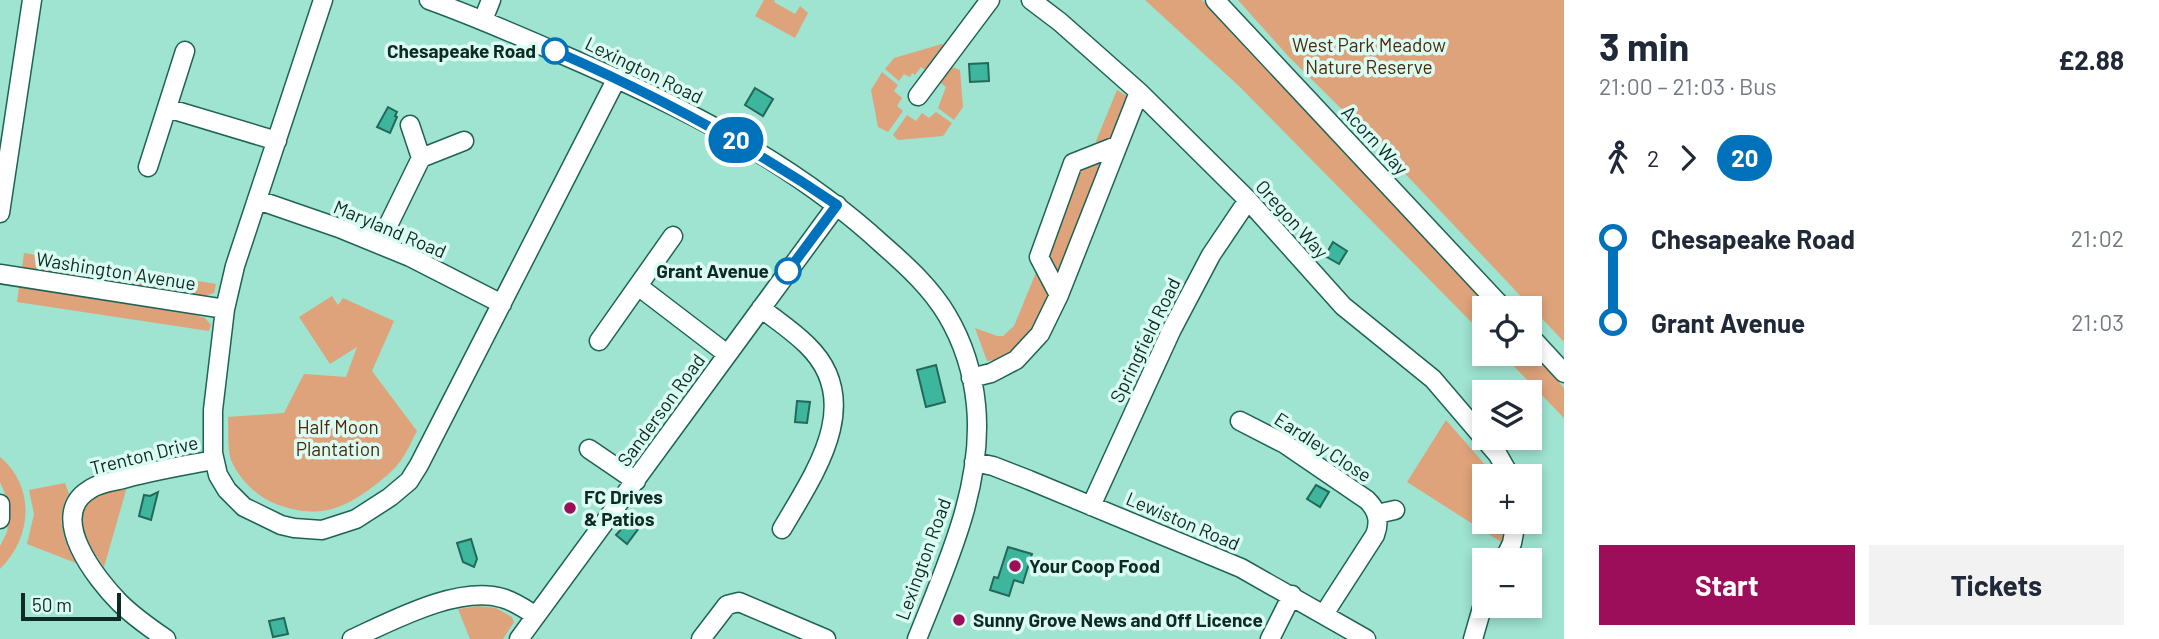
<!DOCTYPE html>
<html lang="en">
<head>
<meta charset="utf-8">
<style>
	:root { --surface:#fff; --page:#f2f2f3; --text:#1f2937; --muted:#747a83; --accent:#9c0d5a }
	body { margin:0; font-family:Barlow,sans-serif; background:var(--page); color:var(--text); height:100vh; display:flex; flex-direction:column; font-size:26px; white-space:nowrap }
	* { box-sizing:border-box; margin:0 }
	p { font-size:23px; color:var(--muted) }
	.icon { flex:none; width:38px; height:38px; fill:none; stroke:currentColor; stroke-width:2; stroke-linecap:round; stroke-linejoin:round }
	.map { position:relative; flex:1; overflow:hidden }
	.sheet { display:flex; flex-direction:column; background:var(--surface); width:595px }
	.sheet>* { flex:none }
	.badge { padding:0 14px; border-radius:23px; font-size:24px; line-height:46px }
	.tools { position:absolute; left:1472px; top:296px; display:grid; gap:14px }
	.tools a { display:grid; place-items:center; width:70px; height:70px; border-radius:0px; background:var(--surface); box-shadow:0 4px 10px #0003; font-size:35px }
	.scale { position:absolute; left:21px; bottom:18px; width:100px; box-sizing:border-box; padding-left:7px; border:4px solid #0e2a24; border-top:0; font-size:19px; line-height:24px; white-space:nowrap; color:#0e2a24; -webkit-text-stroke:5px #dbfcf2; paint-order:stroke }
	.map>.badge { position:absolute; translate:-50% -50%; box-shadow:0 0 0 4px #fff }
	.legs { display:flex; align-items:center; gap:10px; height:77px; padding:0 35px; font-size:23px }
	.legs p { margin-inline-start:auto }
	.head { display:flex; align-items:center; justify-content:space-between; height:119px; padding:0 35px }
	h1 { font-size:38px; font-weight:700; line-height:52px }
	.cta { display:flex; gap:14px; margin-top:auto; padding:14px 35px }
	.cta a { flex:1; height:80px; border-radius:0px; background:var(--accent); color:#fff; font-size:28px; font-weight:700; line-height:80px; text-align:center }
	.cta a+a { background:var(--page); color:var(--text) }
	ul { padding:0 35px; list-style:none }
	li { display:flex; align-items:center; gap:24px; height:84px; font-size:26px }
	li i { display:grid; place-items:center; width:10px; height:100%; margin:0 9px; background:currentColor }
	li i::after { content:''; width:18px; height:18px; margin:-9px; border:5px solid; border-radius:50%; background:var(--surface) }
	li p { margin-inline-start:auto }
	li:first-child i { background:linear-gradient(#0000 50%,currentColor 0) }
	li:last-child i { background:linear-gradient(currentColor 50%,#0000 0) }
	main { display:flex; flex:1; min-height:0 }
	.map>svg:first-child { display:block }
	.green { fill:#dea37a }
	.building { fill:#3db69d; stroke:#236859; stroke-width:2 }
	.lines { fill:none; stroke-linecap:round; stroke-linejoin:round }
	.minor-casing { stroke:#1e6355; stroke-width:21 }
	.minor { stroke:#fff; stroke-width:18 }
	.line-1-casing { stroke:#fff; stroke-width:16 }
	.line-1 { stroke:#0072bc; stroke-width:10 }
	.stop-1-dot { fill:#fff; stroke:#0072bc; stroke-width:3.5 }
	.poi-dot { fill:#9c0d5a; stroke:#dbfcf2; stroke-width:2.5 }
	.labels { text-anchor:middle; stroke-width:7; stroke-linejoin:round; paint-order:stroke }
	.park-label { font-size:19px; fill:#4d280a; stroke:#dbfcf2 }
	.stop-label { font-size:19px; font-weight:bold; fill:#0e2a24; stroke:#dbfcf2; text-anchor:end }
	.street-label { font-size:19px; fill:#0e2a24; stroke:#dbfcf2 }
	.poi-label { font-size:19px; font-weight:bold; fill:#0e2a24; stroke:#dbfcf2; text-anchor:start }
</style>
</head>
<body>
<main>
<div class="map">
<svg width="1564" height="639" viewBox="0 0 1564 639">
	<rect width="100%" height="100%" fill="#9fe3d1"/>
	<path class="green" d="M 764,0 L 775,0 L 774,2 L 795,14 L 800,6 L 808,13 L 795,38 L 755,16 Z
		M 1145,0 L 1202,0 L 1491,308 L 1484,308 L 1484,335 L 1241,88 Z
		M 1238,0 L 1564,0 L 1564,342 L 1380,147 L 1289,57 Z
		M 942,44 L 948,48 L 930,73 L 921,67 L 915,75 L 912,73 L 910,77 L 904,74 L 899,81 L 885,69 L 894,58 Z
		M 949,66 L 960,70 L 963,107 L 954,120 L 938,108 L 946,87 L 938,81 Z
		M 882,72 L 898,85 L 894,91 L 902,98 L 897,106 L 903,111 L 888,132 L 878,127 L 871,90 Z
		M 1117,90 L 1128,97 L 1112,139 L 1101,145 L 1096,141 Z
		M 936,112 L 952,123 L 943,136 L 898,140 L 893,135 L 907,115 L 916,121 L 922,113 L 929,118 Z
		M 1097,162 L 1100,164 L 1100,170 L 1062,268 L 1055,271 L 1045,259 L 1077,169 Z
		M 24,253 L 216,284 L 214,293 L 204,296 L 22,268 Z
		M 1037,270 L 1048,296 C 1037,324 1022,359 987,361 L 975,328 L 997,336 L 1003,336 L 1014,326 Z
		M 19,287 L 188,313 L 205,318 L 211,325 L 209,331 L 17,302 Z
		M 332,296 L 338,305 L 343,298 L 394,321 L 372,371 L 417,431 C 411,442 406,455 398,464 C 392,472 383,479 375,485 C 342,511 316,519 276,504 C 257,497 239,479 231,460 C 227,448 229,430 228,417 L 284,413 L 304,374 L 346,377 L 357,347 L 330,364 L 299,317 Z
		M 1530,349 L 1564,388 L 1564,418 L 1502,354 L 1530,354 Z
		M 1446,420 L 1495,476 L 1484,476 L 1484,522 L 1507,522 L 1501,542 L 1407,482 Z
		M 0,457 C 36,487 32,538 0,569 L 0,546 L 7,532 L 10,512 L 9,503 L 0,482 Z
		M 65,483 L 69,494 C 54,517 64,542 76,563 L 27,544 L 34,514 L 29,490 Z
		M 127,487 L 104,567 C 93,551 66,515 90,498 C 100,492 116,490 127,487 Z
		M 479,606 L 496,608 L 512,617 L 514,622 L 503,639 L 470,639 L 458,609 Z"/>
	<path class="building" d="M 988,63 L 989,81 L 970,82 L 969,64 Z
		M 755,88 L 773,99 L 763,116 L 745,105 Z
		M 388,107 L 397,112 L 395,116 L 397,117 L 390,133 L 377,127 Z
		M 1333,242 L 1347,251 L 1339,264 L 1325,256 Z
		M 936,365 L 945,402 L 926,407 L 917,370 Z
		M 797,401 L 810,402 L 807,423 L 795,422 Z
		M 1316,485 L 1329,492 L 1320,507 L 1307,499 Z
		M 158,492 L 151,520 L 139,516 L 144,495 L 150,496 Z
		M 632,517 L 642,524 L 627,544 L 616,535 Z
		M 471,539 L 477,559 L 474,567 L 463,562 L 457,543 Z
		M 1008,547 L 1032,554 L 1023,583 L 1014,580 L 1009,596 L 990,590 L 994,577 L 998,578 Z
		M 284,618 L 288,634 L 273,637 L 269,621 Z"/>
	<g class="lines">
		<g class="minor-casing">
			<path id="minor" d="M 323,0 L 235,266 L 225,309 L 213,410 L 213,453 L 218,475 L 227,490 L 244,507 L 281,525 L 294,528 L 322,530 L 356,519 L 390,497 L 409,481 L 419,465 L 617,78
				M 429,0 C 474,16 517,35 561,54 C 675,103 791,160 883,245 C 907,266 931,288 947,315 C 963,342 973,374 976,405 C 984,486 946,566 917,639
				M 1031,0 L 1060,22 L 1139,92 L 1248,200 L 1343,306 L 1433,379 L 1498,455 L 1510,476
				M 1215,0 L 1503,308
				M 483,20 L 491,0
				M 918,96 L 990,0
				M 167,108 L 277,141
				M 410,125 L 421,158
				M 148,167 L 185,51
				M 258,200 L 339,228 L 410,257 L 502,304
				M 0,213 L 32,0
				M 379,244 L 421,158 L 464,141
				M 0,274 L 225,309
				M 638,286 L 727,354
				M 1059,295 L 1039,257 L 1073,163 L 1116,146
				M 761,308 C 776,320 793,331 807,345 C 866,402 814,474 782,529
				M 1530,336 L 1564,373
				M 599,341 L 673,236
				M 971,378 L 991,373 L 1016,360 L 1040,334 L 1059,295 L 1139,92
				M 1240,421 L 1285,444 L 1367,500 C 1378,511 1380,522 1375,535 L 1324,614
				M 589,449 L 636,481
				M 974,462 L 993,466 L 1029,480 L 1241,568 L 1366,639
				M 0,504 L 0,519
				M 1091,506 L 1172,329 L 1211,255 L 1248,200
				M 1377,514 L 1395,510
				M 1504,560 L 1512,543 L 1516,522
				M 166,639 C 150,628 134,617 120,603 C 97,580 46,516 89,490 C 97,484 109,482 119,480 C 150,471 182,466 213,460
				M 352,639 C 392,621 458,585 502,598 C 514,601 525,609 536,616
				M 519,639 L 837,205
				M 701,639 L 727,605 L 739,602 L 826,639
				M 1270,639 L 1292,595
				M 1473,639 L 1484,601"/>
		</g>
		<use href="#minor" class="minor"/>
	</g>
	<g class="lines">
		<g class="line-1-casing">
			<path id="line-1" d="M 555,51 C 656,95 746,143 837,205 L 788,271"/>
		</g>
		<use href="#line-1" class="line-1"/>
	</g>
	<g class="stop-1-dot">
		<circle cx="555" cy="51" r="12"/>
		<circle cx="788" cy="271" r="12"/>
	</g>
	<g class="poi-dot">
		<circle cx="570" cy="508" r="7"/>
		<circle cx="1015" cy="566" r="7"/>
		<circle cx="959" cy="620" r="7"/>
	</g>
	<g class="labels">
		<g class="park-label">
			<text x="1369" y="52">West Park Meadow<tspan x="1369" dy="22">Nature Reserve</tspan></text>
			<text x="338" y="434">Half Moon<tspan x="338" dy="22">Plantation</tspan></text>
		</g>
		<g class="stop-label">
			<text x="536" y="58">Chesapeake Road</text>
			<text x="769" y="278">Grant Avenue</text>
		</g>
		<g class="street-label">
			<text transform="translate(644 70) rotate(26)" y="7">Lexington Road</text>
			<text transform="translate(1375 140) rotate(47)" y="7">Acorn Way</text>
			<text transform="translate(1292 219) rotate(48)" y="7">Oregon Way</text>
			<text transform="translate(390 229) rotate(23)" y="7">Maryland Road</text>
			<text transform="translate(116 271) rotate(9)" y="7">Washington Avenue</text>
			<text transform="translate(1145 340) rotate(-64)" y="7">Springfield Road</text>
			<text transform="translate(661 410) rotate(-54)" y="7">Sanderson Road</text>
			<text transform="translate(1323 447) rotate(33)" y="7">Eardley Close</text>
			<text transform="translate(144 455) rotate(-14)" y="7">Trenton Drive</text>
			<text transform="translate(1183 521) rotate(23)" y="7">Lewiston Road</text>
			<text transform="translate(923 559) rotate(-70)" y="7">Lexington Road</text>
		</g>
		<g class="poi-label">
			<text x="584" y="504">FC Drives<tspan x="584" dy="22">&amp; Patios</tspan></text>
			<text x="1029" y="573">Your Coop Food</text>
			<text x="973" y="627">Sunny Grove News and Off Licence</text>
		</g>
	</g>
</svg>
<div class="tools">
<a><svg class="icon" aria-label="locate" viewBox="0 0 24 24"><circle cx="12" cy="12" r="6"/><path d="M12 2v4M12 18v4M2 12h4M18 12h4"/></svg></a>
<a><svg class="icon" aria-label="layers" viewBox="0 0 24 24"><path d="M12 4l9 5-9 5-9-5zM3 14l9 5 9-5"/></svg></a>
<a>+</a>
<a>−</a>
</div>
<div class="scale">50 m</div>
<b class="badge" style="left:736px;top:140px;background:#0072bc;color:#fff">20</b>
</div>
<section class="sheet">
<div class="head"><div><h1>3 min</h1><p>21:00 – 21:03 · Bus</p></div><b>£2.88</b></div>
<div class="legs"><svg class="icon" aria-label="walk" viewBox="0 0 24 24"><circle cx="13" cy="4" r="2"/><path d="M13 8l-2 6 4 7M11 14l-3 7M7 12l3-4h3l4 4"/></svg>2<svg class="icon" aria-label="forward" viewBox="0 0 24 24"><path d="M9 5l7 7-7 7"/></svg><b class="badge" style="background:#0072bc;color:#fff">20</b></div>
<ul>
<li><i style="color:#0072bc"></i><b>Chesapeake Road</b><p>21:02</p></li>
<li><i style="color:#0072bc"></i><b>Grant Avenue</b><p>21:03</p></li>
</ul>
<div class="cta"><a>Start</a><a>Tickets</a></div>
</section>
</main>
</body>
</html>
